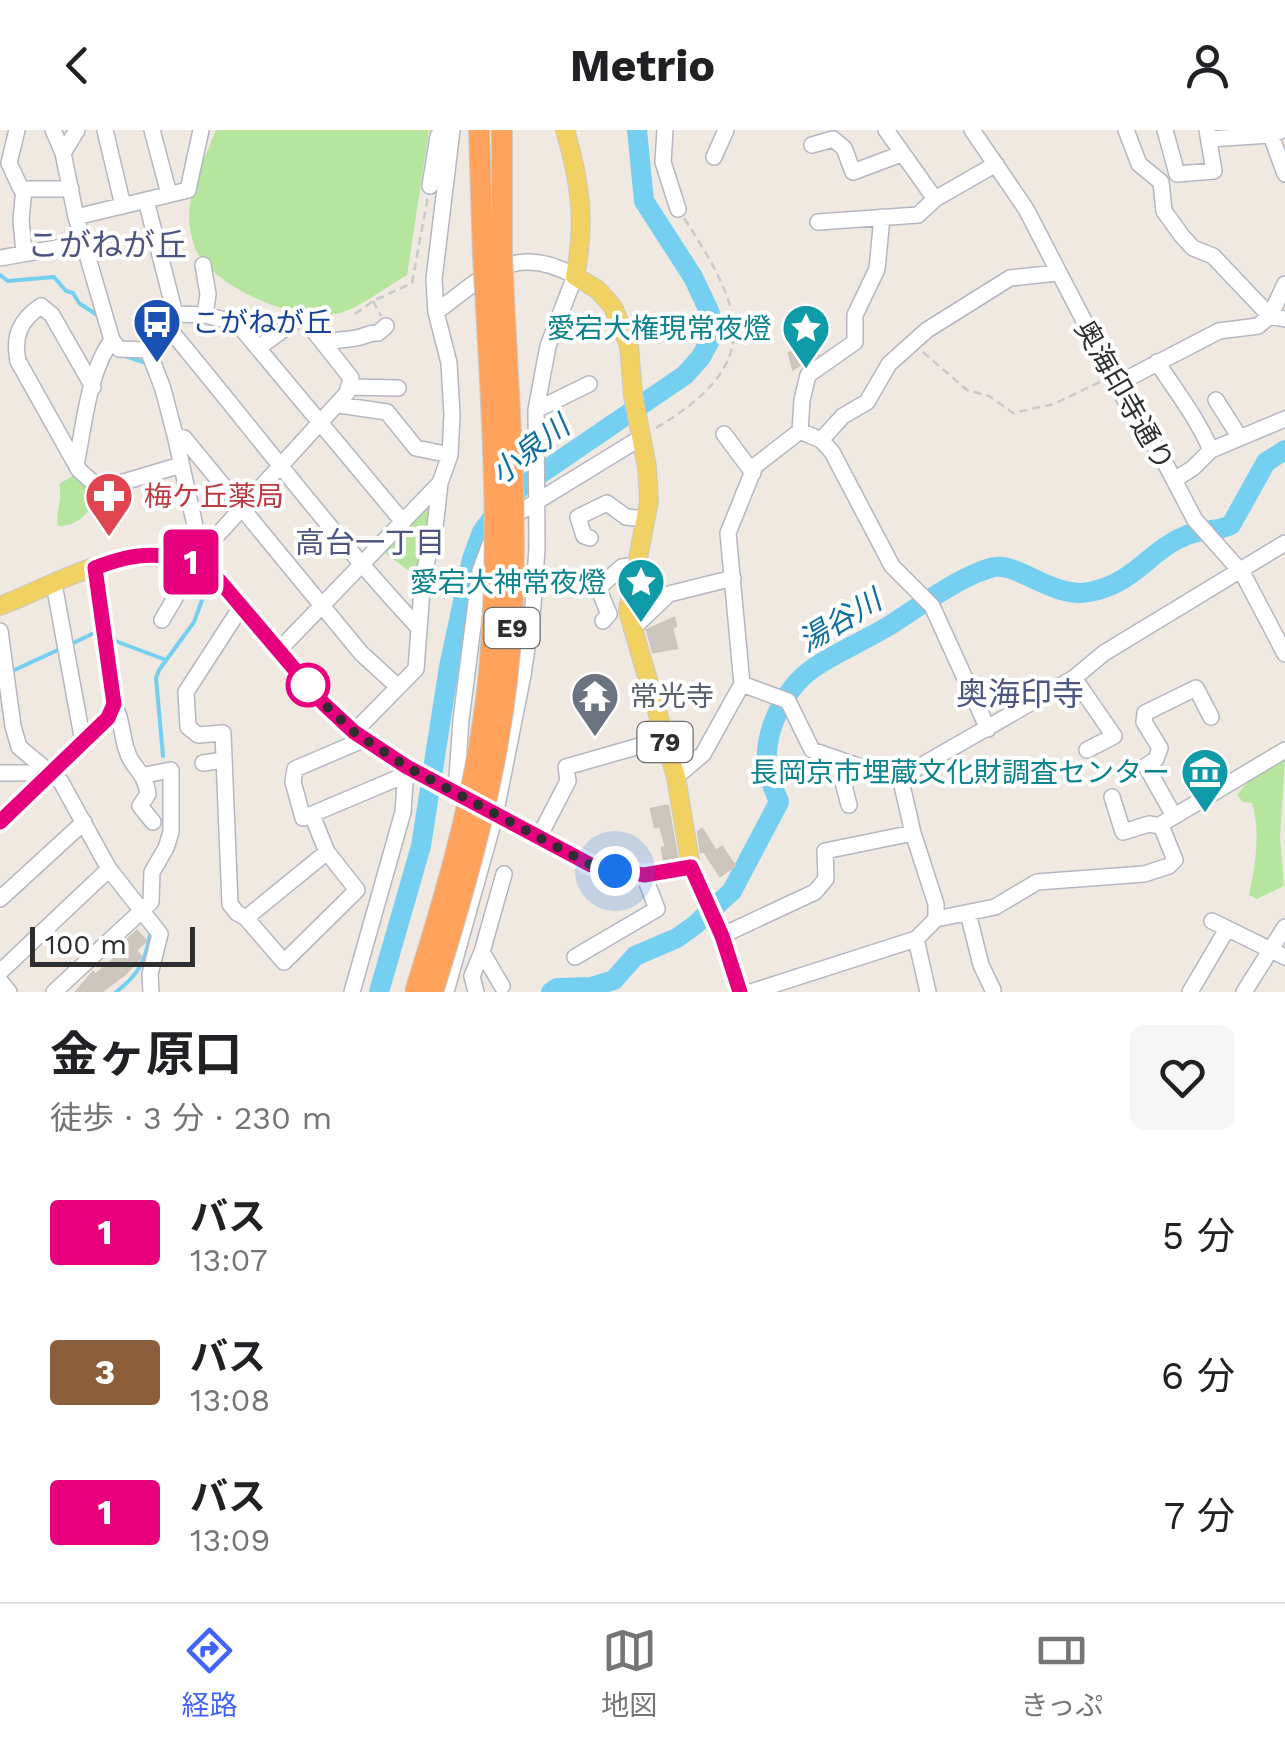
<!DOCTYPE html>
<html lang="ja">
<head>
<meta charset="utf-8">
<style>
	:root { --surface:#fff; --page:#f6f6f6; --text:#202124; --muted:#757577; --line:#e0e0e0; --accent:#4264fb }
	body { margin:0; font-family:"Work Sans","Noto Sans JP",sans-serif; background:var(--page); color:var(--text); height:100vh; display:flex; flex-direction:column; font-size:38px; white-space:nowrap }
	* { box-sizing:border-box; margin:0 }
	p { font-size:32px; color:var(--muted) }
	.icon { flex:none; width:55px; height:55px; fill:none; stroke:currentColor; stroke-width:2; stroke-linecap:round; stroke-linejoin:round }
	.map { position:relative; height:862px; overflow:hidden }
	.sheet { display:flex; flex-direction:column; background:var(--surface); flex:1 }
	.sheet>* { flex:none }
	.badge { padding:0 20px; border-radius:8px; font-size:35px; line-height:65px }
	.scale { position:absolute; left:30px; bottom:25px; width:165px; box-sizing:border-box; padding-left:10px; border:5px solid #2e2e2e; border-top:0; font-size:28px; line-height:35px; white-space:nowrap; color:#2e2e2e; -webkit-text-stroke:8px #fff; paint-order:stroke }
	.you { position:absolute; width:50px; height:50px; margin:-25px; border:8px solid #fff; border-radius:50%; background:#1a73e8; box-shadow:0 0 0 15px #1a73e833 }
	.map>.badge { position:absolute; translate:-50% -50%; box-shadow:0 0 0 5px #fff }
	.round { display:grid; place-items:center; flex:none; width:105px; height:105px; border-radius:15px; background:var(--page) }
	.overview { display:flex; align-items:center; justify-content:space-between; height:170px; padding:0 50px }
	h1 { font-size:48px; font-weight:700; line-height:75px }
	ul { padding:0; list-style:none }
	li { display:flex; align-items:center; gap:30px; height:140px; padding:0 50px }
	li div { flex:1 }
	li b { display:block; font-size:38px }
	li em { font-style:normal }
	li .badge { min-width:110px; font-weight:700; text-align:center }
	header { display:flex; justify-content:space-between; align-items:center; height:130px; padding:0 50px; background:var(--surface); font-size:45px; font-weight:700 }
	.menu { display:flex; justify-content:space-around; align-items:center; height:140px; border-top:2px solid var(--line); background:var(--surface); font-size:28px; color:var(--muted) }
	.menu a { display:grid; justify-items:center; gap:5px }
	.menu .selected { color:var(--accent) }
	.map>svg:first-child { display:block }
	.green { fill:#b6e59e }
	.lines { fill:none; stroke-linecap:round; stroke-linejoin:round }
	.stream { stroke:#75cff0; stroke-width:4 }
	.river { stroke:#75cff0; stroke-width:20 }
	.building { fill:#cbc7bf; stroke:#cbc5ba; stroke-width:2.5 }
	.minor-casing { stroke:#b4b7c1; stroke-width:18 }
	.major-casing { stroke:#c9c9c9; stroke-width:20 }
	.highway-casing { stroke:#c9c9c9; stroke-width:22 }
	.path { stroke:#c9c9c9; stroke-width:2.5; stroke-dasharray:8 5; stroke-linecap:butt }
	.minor { stroke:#fff; stroke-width:15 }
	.major { stroke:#f2d163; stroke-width:18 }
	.highway { stroke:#ffa35c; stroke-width:20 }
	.highway-bridge-casing { stroke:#c9c9c9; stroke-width:22; stroke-linecap:butt }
	.highway-bridge { stroke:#ffa35c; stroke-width:20 }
	.line-casing { stroke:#fff; stroke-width:22 }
	.line { stroke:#e6007e; stroke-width:15 }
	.walk { stroke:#2e2e2e; stroke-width:10; stroke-dasharray:0 18 }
	.stop-dot { fill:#fff; stroke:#e6007e; stroke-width:5 }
	.labels { text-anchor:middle; stroke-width:8; stroke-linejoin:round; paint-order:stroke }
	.shield { fill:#fff; stroke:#6d6d6d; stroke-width:2.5 }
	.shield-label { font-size:25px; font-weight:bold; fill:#2e2e2e }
	.transit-label { font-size:28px; fill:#164399; stroke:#fff; text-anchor:start }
	.culture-label { font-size:28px; fill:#0d838f; stroke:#fff; text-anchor:end }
	.street-label { font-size:28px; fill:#2e2e2e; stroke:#fff }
	.health-label { font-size:28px; fill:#be3a42; stroke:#fff; text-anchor:start }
	.worship-label { font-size:28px; fill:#5b616d; stroke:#fff; text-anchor:start }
	.water-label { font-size:30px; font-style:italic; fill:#0d6fa3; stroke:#fff }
	.neighbourhood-label { font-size:30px; fill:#4d5680; stroke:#fff }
	.quarter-label { font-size:32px; fill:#4d5680; stroke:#fff }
</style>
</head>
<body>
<header><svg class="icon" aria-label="back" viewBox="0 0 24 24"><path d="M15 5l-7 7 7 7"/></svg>Metrio<svg class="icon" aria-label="person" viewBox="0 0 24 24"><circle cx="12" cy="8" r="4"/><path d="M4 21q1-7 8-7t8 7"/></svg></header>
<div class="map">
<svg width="1285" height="862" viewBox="0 0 1285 862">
	<rect width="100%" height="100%" fill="#efe9e1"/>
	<path class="green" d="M 216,0 L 429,0 L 407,145 C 388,156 359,178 340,183 C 298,193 222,161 198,124 C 193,116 189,98 189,88 C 189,59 206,26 216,0 Z
		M 76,344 L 97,361 C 92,381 80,396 58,396 C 55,382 63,369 59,354 Z
		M 433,368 L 417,447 L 381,420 Z
		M 1285,628 L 1280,708 L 1284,756 L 1257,769 L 1249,765 C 1255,736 1261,702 1252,673 L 1243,672 L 1237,665 L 1247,653 Z"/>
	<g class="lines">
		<path class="stream" d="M 0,145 L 8,151 L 54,147 L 66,161 L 73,163 L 79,173 L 100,187
			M 125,226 L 149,234
			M 110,509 L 166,530
			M 69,515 L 94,503 L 101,505
			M 10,542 L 60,519
			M 163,626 L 156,548 L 159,540 L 194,492 L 208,454
			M 116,862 C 140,844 146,829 151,800"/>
		<path class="river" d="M 379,862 L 421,716 L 449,537 L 472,429 L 482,402 L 496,383 L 521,357 L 685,245 L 701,227 L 713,205 L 710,183 L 693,147 L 644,71 L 637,0
			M 551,862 L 557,858 L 591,857 L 614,850 L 635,826 L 677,808 L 695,795 L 732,761 L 779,672 C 775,661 768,648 767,636 C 764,600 785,557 815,537 C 840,520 869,509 895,492 C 921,475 965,443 995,437 C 1018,433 1054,469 1089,462 C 1136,453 1149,420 1187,405 C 1201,399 1216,402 1231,395 L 1266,332 L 1285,320"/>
	</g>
	<path class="building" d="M 816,216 L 818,225 L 793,239 L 789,223 Z
		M 674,488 L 676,496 L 672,498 L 677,518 L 653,522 L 647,500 Z
		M 665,676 L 668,676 L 677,727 L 664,729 L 662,718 L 666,717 L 660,696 L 655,697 L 651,679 Z
		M 702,699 L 716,721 L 722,717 L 735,736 L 720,746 L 704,721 L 701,722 L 698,702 Z
		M 137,801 L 146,811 L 136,820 L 141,827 L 125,844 L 101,862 L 76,862 L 93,842 L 95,845 L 124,821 L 120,816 Z"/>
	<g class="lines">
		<g class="minor-casing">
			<path id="minor" d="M 17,0 L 9,33 L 21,59 L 71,59
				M 53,0 L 63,23
				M 77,0 L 63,23 L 76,87 L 112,210 L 119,219 L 148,220
				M 105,0 L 123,76
				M 152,0 L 169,64
				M 665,0 L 663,32 L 678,79
				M 886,0 L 935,69
				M 972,0 L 1026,79 L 1124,268 L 1164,331 L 1195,390 L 1243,444 L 1285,524
				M 1126,0 L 1139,34 L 1161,52 L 1164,81 L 1182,106 L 1193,118 L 1213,126 L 1270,186 L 1285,189
				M 1165,0 L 1177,44 L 1214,41 L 1207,0
				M 1269,0 L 1285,44
				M 1209,9 L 1270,5 L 1283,0
				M 812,15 L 833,9 L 844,18 L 853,42 L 901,24
				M 714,27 L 726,0
				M 430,56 L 438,6 L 444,0
				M 24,59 L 21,90 L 24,122
				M 146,70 L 175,184
				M 76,87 L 188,60 L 201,0
				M 818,92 L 918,85 L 935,69 L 996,34
				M 0,128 L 84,113
				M 203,135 L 208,164 L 205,185
				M 436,182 C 483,148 512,111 575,146 L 548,216 L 536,280 L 537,418 L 533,476 L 523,545 L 495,686 L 446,862
				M 165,194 C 250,295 329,402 419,498
				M 326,216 C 341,207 340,211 356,208 C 365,207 368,202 378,203 L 386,196
				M 1157,232 C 1177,263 1196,286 1211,320
				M 1117,254 L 1219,201 L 1258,196 L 1270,186 L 1285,154
				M 93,257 L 52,185 L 41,176 C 20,190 13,206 18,231 L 79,340 L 100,359 L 181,335
				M 349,257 L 398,258
				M 1216,270 L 1240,308
				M 339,275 L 387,282 L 416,318 L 450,325
				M 536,280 L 589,254
				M 800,301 L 802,270 L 808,245 L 855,212 L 855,185 L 877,139 L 882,87
				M 724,304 L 753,343
				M 175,305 L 184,308 L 361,523 L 398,557
				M 821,310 L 843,286 L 867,272 L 889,234 L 927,200 L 1010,148 L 1057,143
				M 76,335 C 84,297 88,242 112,210
				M 1174,350 L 1193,338 L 1211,320 L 1285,289
				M 510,388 L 642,307
				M 590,408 L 584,406 L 578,387 L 607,373 L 626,387 L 646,389
				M 201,423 L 175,305 L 163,259 L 148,220 L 155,204 L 175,184 L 205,185 L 237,193 L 403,392
				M 54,454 L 83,612
				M 241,477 L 186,562 L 188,597 L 198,605 L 223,603 L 230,774 L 237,783 L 246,788 L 327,722
				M 162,490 L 201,423 L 347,263 L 351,248 L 306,191 L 298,189 L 258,218
				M 603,491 L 609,484 L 598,458 L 622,437 L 636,435
				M 632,499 L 669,464 L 733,448
				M 0,501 L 13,596 L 19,617 L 61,652 L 109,739 L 160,804 L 150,844 L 151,862
				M 278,521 L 440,353
				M 1074,548 L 1114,606 L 1087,620
				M 114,575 C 123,590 121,605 127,621 C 132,639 144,639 148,664 L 140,676 L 153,692
				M 354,602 L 416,539 L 423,447 L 435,397 L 440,353 L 450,325 L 452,285 L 449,233 L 436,182 L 434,149 L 452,0
				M 365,609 L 295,639 L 293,652 L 303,688 L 405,645
				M 837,629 L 849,675
				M 203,633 L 224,630
				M 0,643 L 51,643
				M 676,647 L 703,624 L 742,554
				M 901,651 L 812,620 L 788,571 L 742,554 L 728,403 L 755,336 L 800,301 L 821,310 L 832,322 L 892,436 L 932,476 L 988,599
				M 901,651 L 917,638 L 1074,548 L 1104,523 L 1285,413
				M 901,651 L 913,703 L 936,774 L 936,789
				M 456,662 L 461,590 L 480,441 L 490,414
				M 1112,667 L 1123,702 L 1149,694 L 1161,696
				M 1174,686 L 1146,636 L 1156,629 L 1160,618 L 1144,592 L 1145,583 L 1196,558 L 1211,587
				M 0,693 L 108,588 L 114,575 L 95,438
				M 539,707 L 568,651 L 566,637 L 664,609
				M 0,769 L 84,692
				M 968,783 L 981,835 L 993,860
				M 246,788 L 284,832 L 357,760 L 327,722 L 312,685
				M 1212,791 L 1285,827
				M 721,806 L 815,762 L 826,749 L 825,721 L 913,703
				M 916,809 L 928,862
				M 482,822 L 502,856
				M 575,827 L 657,779 L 644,745
				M 0,842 L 109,739
				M 0,851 L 9,862
				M 54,862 L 151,772 L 152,742 L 166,718 L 171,702 L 171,640 L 145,645
				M 352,862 L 403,682 L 406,638
				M 476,862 L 472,846 L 482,822 L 504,744
				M 751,862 L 916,809 L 936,789 L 995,777 L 1037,752 L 1144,744 L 1169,736 L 1175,730 L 1162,698 L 1163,693 L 1285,620
				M 1190,862 L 1227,799
				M 1244,862 L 1285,797"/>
		</g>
		<g class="major-casing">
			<path id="major" d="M 565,0 C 580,50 586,94 575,146 L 598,160 L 613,177 L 629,215 L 633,265 L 647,337 L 649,371 L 628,481 L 676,647 L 691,737 L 721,806 L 740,862
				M 0,476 C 74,447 143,398 218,449 L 323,574 L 354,602 L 407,637 L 591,735 L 644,745 L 691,737"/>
		</g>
		<g class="highway-casing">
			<path id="highway" d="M 479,0 L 483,126
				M 502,125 L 502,0"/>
		</g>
		<path class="path" d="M 373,171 L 381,186
			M 355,184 L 373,171 L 412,153 L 428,66
			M 923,222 L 967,260 L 989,266 L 1013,283 L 1054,274 L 1102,251
			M 656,298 C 765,233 745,182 684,88"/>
		<use href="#minor" class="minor"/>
		<use href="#major" class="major"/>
		<use href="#highway" class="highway"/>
		<g class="highway-bridge-casing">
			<path id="highway-bridge" d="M 415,862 C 447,760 477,658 488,552 C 502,410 491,268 483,126
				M 433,862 C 471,741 506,618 512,490 C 518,369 507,246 502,125"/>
		</g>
		<use href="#highway-bridge" class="highway-bridge"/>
	</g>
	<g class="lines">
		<g class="line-casing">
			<path id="line" d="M 0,692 L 108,588 L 114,574 L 95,438 C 142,419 175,420 218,449 L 324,574 L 354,602 L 407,637 L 591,735 L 644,745 L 691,737 L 722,806 L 740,862"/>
		</g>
		<use href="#line" class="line"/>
		<path class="walk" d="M 308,555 L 300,546 L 324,574 L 354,602 L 407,637 L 591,735 L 615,741"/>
	</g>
	<defs>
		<g id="bus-pin" transform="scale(2.5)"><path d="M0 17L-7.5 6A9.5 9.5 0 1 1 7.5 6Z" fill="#1a4fb4" stroke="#fff"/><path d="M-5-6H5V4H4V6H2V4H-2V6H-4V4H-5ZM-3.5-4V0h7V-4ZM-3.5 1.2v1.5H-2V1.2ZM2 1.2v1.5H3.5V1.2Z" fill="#fff"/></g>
		<g id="sight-pin" transform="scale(2.5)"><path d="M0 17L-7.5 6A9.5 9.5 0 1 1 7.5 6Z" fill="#0f9aa8" stroke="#fff"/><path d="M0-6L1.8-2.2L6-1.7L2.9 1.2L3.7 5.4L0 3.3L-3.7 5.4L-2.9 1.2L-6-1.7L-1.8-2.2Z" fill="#fff"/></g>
		<g id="pharmacy-pin" transform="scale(2.5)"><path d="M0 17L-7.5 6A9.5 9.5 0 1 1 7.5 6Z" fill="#e0444e" stroke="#fff"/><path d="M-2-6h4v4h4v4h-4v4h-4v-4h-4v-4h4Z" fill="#fff"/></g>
		<g id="temple-pin" transform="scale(2.5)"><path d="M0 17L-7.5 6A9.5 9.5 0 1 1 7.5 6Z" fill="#6b7280" stroke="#fff"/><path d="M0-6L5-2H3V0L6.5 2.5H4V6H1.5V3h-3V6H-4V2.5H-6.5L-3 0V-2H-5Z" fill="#fff"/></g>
		<g id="museum-pin" transform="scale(2.5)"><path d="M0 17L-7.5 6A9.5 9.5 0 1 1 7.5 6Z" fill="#0f9aa8" stroke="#fff"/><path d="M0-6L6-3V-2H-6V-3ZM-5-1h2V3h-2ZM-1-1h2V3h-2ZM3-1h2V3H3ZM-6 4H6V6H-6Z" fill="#fff"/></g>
	</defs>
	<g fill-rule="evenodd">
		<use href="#bus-pin" x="157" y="192"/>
		<use href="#sight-pin" x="806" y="198"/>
		<use href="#pharmacy-pin" x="109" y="366"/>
		<use href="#sight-pin" x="641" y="452"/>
		<use href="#temple-pin" x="595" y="566"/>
		<use href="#museum-pin" x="1205" y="642"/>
	</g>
	<circle class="stop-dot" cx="308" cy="555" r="20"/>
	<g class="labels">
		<g class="shield">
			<rect x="484.5" y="478" width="55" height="40" rx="8"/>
			<rect x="637.5" y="592" width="55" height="40" rx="8"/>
		</g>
		<g class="shield-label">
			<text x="512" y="507">E9</text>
			<text x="665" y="621">79</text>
		</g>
		<g class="transit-label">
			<text x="192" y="202">こがねが丘</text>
		</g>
		<g class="culture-label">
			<text x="771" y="208">愛宕大権現常夜燈</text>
			<text x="606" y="462">愛宕大神常夜燈</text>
			<text x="1170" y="652">長岡京市埋蔵文化財調査センター</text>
		</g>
		<g class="street-label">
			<text transform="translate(1125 265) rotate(60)" y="10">奥海印寺通り</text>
		</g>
		<g class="health-label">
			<text x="144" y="376">梅ケ丘薬局</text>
		</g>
		<g class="worship-label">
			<text x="630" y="576">常光寺</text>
		</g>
		<g class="water-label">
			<text transform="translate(530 320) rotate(-38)" y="10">小泉川</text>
			<text transform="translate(840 491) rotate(-31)" y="10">湯谷川</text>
		</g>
		<g class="neighbourhood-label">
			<text x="370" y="423">高台一丁目</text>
		</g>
		<g class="quarter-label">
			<text x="107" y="126">こがねが丘</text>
			<text x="1020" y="575">奥海印寺</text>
		</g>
	</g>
</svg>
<div class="scale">100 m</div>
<div class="you" style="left:615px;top:741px"></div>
<b class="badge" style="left:191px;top:432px;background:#e6007e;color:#fff">1</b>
</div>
<section class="sheet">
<div class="overview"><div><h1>金ヶ原口</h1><p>徒歩 · 3 分 · 230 m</p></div><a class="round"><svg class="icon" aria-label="heart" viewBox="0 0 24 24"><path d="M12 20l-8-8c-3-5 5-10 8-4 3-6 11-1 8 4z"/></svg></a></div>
<ul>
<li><span class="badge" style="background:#e6007e;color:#fff">1</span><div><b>バス</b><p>13:07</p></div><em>5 分</em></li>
<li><span class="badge" style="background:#8b5e3c;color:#fff">3</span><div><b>バス</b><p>13:08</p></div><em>6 分</em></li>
<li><span class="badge" style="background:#e6007e;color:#fff">1</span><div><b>バス</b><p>13:09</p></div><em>7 分</em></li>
</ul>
</section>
<nav class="menu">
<a class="selected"><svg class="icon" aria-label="directions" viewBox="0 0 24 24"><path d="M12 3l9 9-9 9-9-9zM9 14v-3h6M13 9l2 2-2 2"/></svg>経路</a>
<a><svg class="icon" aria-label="map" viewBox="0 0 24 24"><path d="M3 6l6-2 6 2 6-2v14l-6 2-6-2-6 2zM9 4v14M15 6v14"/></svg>地図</a>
<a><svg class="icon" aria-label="tickets" viewBox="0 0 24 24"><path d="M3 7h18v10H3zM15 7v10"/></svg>きっぷ</a>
</nav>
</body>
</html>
